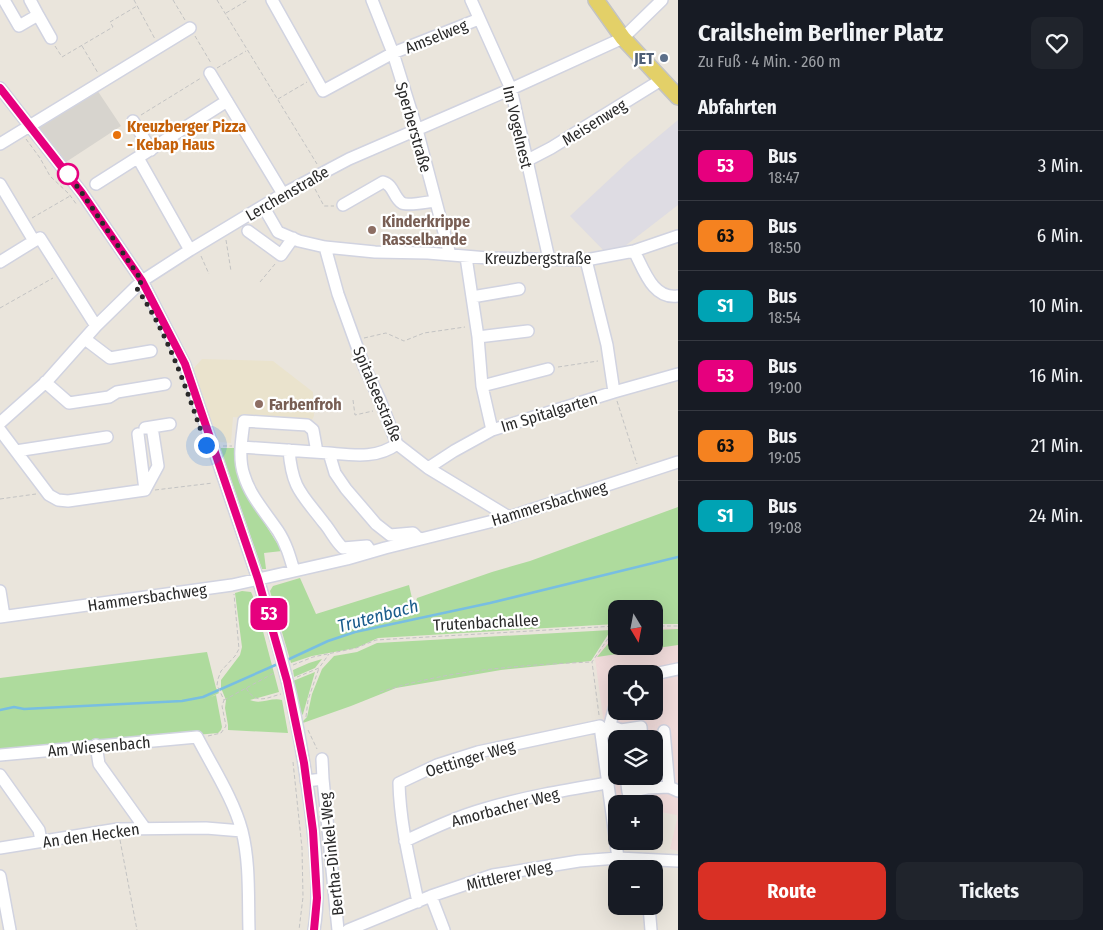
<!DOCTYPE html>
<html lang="de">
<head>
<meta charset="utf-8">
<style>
	:root { --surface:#171b24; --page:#20242c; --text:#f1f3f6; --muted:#9ea1a6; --line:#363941; --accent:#d93025 }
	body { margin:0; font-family:"Fira Sans Condensed",sans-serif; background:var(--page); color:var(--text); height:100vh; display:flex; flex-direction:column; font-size:19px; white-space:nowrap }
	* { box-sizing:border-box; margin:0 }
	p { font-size:16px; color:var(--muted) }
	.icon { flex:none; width:28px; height:28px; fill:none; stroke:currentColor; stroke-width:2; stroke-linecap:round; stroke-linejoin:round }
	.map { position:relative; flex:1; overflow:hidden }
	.details { display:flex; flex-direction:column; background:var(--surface); width:425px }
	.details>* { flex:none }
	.badge { padding:0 10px; border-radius:8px; font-size:18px; line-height:32px }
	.needle { width:32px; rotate:170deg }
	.tools { position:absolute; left:608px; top:600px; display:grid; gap:10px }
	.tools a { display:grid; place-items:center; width:55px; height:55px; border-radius:10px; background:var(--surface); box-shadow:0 5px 20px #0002; font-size:25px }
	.you { position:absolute; width:25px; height:25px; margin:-12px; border:4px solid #fff; border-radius:50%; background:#1a73e8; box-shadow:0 0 0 8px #1a73e833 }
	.map>.badge { position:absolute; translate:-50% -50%; box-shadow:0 0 0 2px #fff }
	h2 { padding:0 20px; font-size:19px; line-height:45px }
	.round { display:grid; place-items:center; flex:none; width:52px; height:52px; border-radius:10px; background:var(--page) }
	.headline { display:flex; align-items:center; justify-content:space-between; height:85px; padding:0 20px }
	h1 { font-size:24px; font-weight:700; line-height:38px }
	.primary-button { display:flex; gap:10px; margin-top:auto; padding:10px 20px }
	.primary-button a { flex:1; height:58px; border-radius:10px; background:var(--accent); color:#fff; font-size:20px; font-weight:700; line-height:58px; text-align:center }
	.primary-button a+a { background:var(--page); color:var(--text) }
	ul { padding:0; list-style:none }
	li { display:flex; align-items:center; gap:15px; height:70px; padding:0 20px; border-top:1px solid var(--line) }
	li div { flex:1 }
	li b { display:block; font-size:19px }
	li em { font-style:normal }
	li .badge { min-width:55px; font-weight:700; text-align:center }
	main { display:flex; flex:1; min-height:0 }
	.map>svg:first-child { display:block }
	.industrial { fill:#dedce3 }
	.education { fill:#eae3cd }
	.medical { fill:#f0dbda; fill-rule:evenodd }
	.green { fill:#aedb9d }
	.plaza { fill:#d7d4ce }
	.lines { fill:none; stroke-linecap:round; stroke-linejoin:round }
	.stream { stroke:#78bee2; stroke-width:2.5 }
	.minor-casing { stroke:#d1d3e0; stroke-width:14 }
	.major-casing { stroke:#c3c3c3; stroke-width:18 }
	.path { stroke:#c3c3c3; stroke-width:1; stroke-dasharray:4 2.5; stroke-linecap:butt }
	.minor { stroke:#fff; stroke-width:11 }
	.major { stroke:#e3d068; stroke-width:15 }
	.minor-bridge-casing { stroke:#d1d3e0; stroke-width:14; stroke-linecap:butt }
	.minor-bridge { stroke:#fff; stroke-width:11 }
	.line-casing { stroke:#fff; stroke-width:11 }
	.line { stroke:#e6007e; stroke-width:8 }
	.walk { stroke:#292929; stroke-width:5; stroke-dasharray:0 9 }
	.service-dot { fill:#5c6f8a; stroke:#fff; stroke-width:2 }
	.food-dot { fill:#e8710a; stroke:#fff; stroke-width:2 }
	.stop-dot { fill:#fff; stroke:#e6007e; stroke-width:2.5 }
	.education-dot { fill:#8d6e63; stroke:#fff; stroke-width:2 }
	.labels { text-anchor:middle; stroke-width:4.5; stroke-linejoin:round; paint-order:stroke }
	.street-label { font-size:16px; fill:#292929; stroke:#fff }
	.service-label { font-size:16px; font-weight:bold; fill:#4e5e75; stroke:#fff; text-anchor:end }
	.food-label { font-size:16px; font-weight:bold; fill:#c56008; stroke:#fff; text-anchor:start }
	.education-label { font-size:16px; font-weight:bold; fill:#785e54; stroke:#fff; text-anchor:start }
	.water-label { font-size:18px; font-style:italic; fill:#1a5c8c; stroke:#fff }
</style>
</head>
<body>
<main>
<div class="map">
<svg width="678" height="930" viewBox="0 0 678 930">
	<rect width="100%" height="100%" fill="#eae5dc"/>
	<path class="industrial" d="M 678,120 L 678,205 L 616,253 L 607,254 L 570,216 L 629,161 Z"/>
	<path class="education" d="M 202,359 L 273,361 L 313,392 L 314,416 L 310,424 L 233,417 L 231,443 L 219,442 L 193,369 Z"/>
	<path class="medical" d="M 654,628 L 678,628 L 678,851 L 670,849 L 677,820 L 677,815 L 654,811 L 654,804 L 616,804 L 615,806 L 595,658 L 616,629 L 616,646 L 654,646 ZM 616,674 L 654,674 L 654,711 L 616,711 ZM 616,739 L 654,739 L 654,776 L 616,776 Z"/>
	<path class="green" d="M 220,448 L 238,448 L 247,492 L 253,505 L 282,551 L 264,553 L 266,569 L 262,569 Z
		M 678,507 L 678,624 L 654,624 L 654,609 L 616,609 L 616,624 L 378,638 L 356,648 L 312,656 L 291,663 L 270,591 L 273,586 L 300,578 L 316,614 L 409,585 L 414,607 L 417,598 L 492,572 L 530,561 Z
		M 242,591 L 251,592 L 255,601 L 279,692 L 250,700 C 261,705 271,697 282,700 L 288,733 L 228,730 L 228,725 L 225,708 L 226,700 L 221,688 L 221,680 L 240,655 L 242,647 L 235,593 Z
		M 678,629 L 678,645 L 597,657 L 616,634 L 616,646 L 654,646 L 654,630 Z
		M 611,630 L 591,661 L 501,670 L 396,688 L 351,706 L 300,724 L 307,717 L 312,694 L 322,669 L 334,656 L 357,652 L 377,643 Z
		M 207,652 L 216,688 L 219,693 L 211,697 L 216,695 L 222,727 L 221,730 L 218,733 L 0,753 L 0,678 Z
		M 322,659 L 315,668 L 294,677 L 293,670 L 309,663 Z
		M 315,672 L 303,714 L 302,715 L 293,681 Z"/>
	<path class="plaza" d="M 97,90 L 121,126 L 66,162 L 37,128 Z"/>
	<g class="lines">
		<path class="stream" d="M 285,661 L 328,641 L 355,632 L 490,603 L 678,557
			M 0,710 L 14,707 L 24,709 L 182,701 L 203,697 L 280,663"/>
		<g class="minor-casing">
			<path id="minor" d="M 4,0 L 19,26 L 38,15 L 51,38
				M 30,0 L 38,15
				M 272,0 L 323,91 L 393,53 L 479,19
				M 372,0 L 393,53 L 417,130 L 450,255
				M 471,0 L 511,89 L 549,259
				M 210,73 L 283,194
				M 0,88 L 82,193 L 142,281 L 185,365 L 258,579 L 279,649
				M 133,121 L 151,150
				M 0,144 L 190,28
				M 138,158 L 190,250
				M 526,161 L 551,148 L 661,80
				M 0,184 L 34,241 L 40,238 L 96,326
				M 96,184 L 227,101
				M 343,205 L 383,182 C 394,185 393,197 402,203 C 407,206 428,202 435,201
				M 263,206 L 278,232 L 299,241 L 325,247 L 375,252 L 428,253 L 488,258 L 586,260 L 634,251 L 678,236
				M 248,231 L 281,255 L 293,238
				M 325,247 L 338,294 L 364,366 L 380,400 L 397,444 L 428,468 L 509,517
				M 634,251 C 644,270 653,300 678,296
				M 466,257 L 478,337 L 482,386 L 492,430
				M 586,260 L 607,345 L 614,392
				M 0,262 L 34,241
				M 472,297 L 519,289
				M 478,337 L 528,331
				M 85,339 L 110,358 L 151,351
				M 45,382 L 69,403 L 109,397 L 117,392 L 165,384
				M 482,386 L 548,369
				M 0,423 L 47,381 L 96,326 L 142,281 L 190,250 L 283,194 L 349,159 L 511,89 L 623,38 L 662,0
				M 145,428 L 170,424
				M 0,430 L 49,495 L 58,500 L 68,501 L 145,490
				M 138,434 L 145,490
				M 241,447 L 329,453 L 335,473 L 346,489 L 376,524 L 390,535 L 413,533 L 419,539
				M 289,450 C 292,489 302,494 324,523 C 331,531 335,541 343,548 L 367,546 L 371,552
				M 16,451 L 107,437
				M 329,453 C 353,455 377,459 397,444
				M 428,468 L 454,451 L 492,430 L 614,392 L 678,374
				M 145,490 L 158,466 L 152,427
				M 294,571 C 290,557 286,543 278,531 C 266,513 250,496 244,475 C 238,458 242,438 244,421 L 307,425 L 313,430 L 317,452
				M 0,591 L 4,616
				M 0,617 L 232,585 L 347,559 L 385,548 L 509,517 L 678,462
				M 654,674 L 678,669
				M 286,676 C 297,718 304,761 310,804 C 315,845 321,889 314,930
				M 611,726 L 621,730 L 641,727 L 642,739
				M 664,731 L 669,787
				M 608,732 L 616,702
				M 96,745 L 99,764 L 144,827
				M 0,755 L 197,737 C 212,766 234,800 242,831 C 250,863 248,897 249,930
				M 322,759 L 323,779
				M 0,775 L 39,830 L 41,841
				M 626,776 L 628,792 L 647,788
				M 646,776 L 647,788 L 669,787 L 678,791
				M 306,781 L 323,779 L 338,930
				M 405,841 C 431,829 456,817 484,809 C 524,797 566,790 607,783
				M 0,848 L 118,829 L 206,828 L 242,831
				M 0,876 L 10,930
				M 431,896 L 444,930
				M 418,902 C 410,863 400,824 399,783 L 437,765 L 478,752 L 600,726 L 618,858
				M 649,906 L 651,930
				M 348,930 L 431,896 L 493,875 L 579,861 L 618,858 L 678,861"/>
		</g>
		<g class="major-casing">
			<path id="major" d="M 596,0 L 623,38 L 678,97"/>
		</g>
		<path class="path" d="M 134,0 L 155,39
			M 173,0 L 185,20
			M 217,0 L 317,164
			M 226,13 L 248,0
			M 195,36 L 211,63
			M 55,46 L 62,57 L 113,27 L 110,22 L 137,6
			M 82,46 L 98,73
			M 217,68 L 246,51
			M 278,99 L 307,82
			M 141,115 L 201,78
			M 26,139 L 40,158 L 50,176 L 69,194 L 77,205
			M 315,189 L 324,206 L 334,206
			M 32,218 L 70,196
			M 226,240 L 231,271
			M 201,256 L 209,274
			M 260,282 L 275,264
			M 0,308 L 53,278
			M 364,338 L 386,333 L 404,341 L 424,333 L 465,327
			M 558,367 L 598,361
			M 353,400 L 355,415 L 373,411
			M 617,401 L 637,464
			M 223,446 L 232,446
			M 155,490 L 213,483
			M 0,499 L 36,494
			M 654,626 L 678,626
			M 293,665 L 313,657 L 356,648 L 376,640 L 616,626
			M 297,677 L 319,668 L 329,654
			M 246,688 C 256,705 266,698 281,694
			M 380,692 C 448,670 520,665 592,662
			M 224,700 L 274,673
			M 599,715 L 592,662 L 616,627
			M 306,717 L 308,700 L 319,668
			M 308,730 L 317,749
			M 208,736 L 221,733 L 226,726 L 222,706 L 224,700 L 217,685 L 218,679 L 221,671 L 235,656 L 239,649 L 234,594
			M 293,762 L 302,848 L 303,897 L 299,930
			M 120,840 L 137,930"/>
		<use href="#minor" class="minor"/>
		<use href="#major" class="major"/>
		<g class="minor-bridge-casing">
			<path id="minor-bridge" d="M 279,649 L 286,676"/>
		</g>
		<use href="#minor-bridge" class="minor-bridge"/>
	</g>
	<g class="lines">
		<g class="line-casing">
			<path id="line" d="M 0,88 L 82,193 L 142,281 L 185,364 L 258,579 L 287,681 L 304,763 L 313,831 L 317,898 L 314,930"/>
		</g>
		<use href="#line" class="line"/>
		<path class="walk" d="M 68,174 L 67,173 L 82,193 L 142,281 L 136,287 C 169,335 187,391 206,445"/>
	</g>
	<circle class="service-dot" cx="664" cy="58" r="5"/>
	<circle class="food-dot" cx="117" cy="135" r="5"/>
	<circle class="stop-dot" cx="68" cy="174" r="10"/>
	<g class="education-dot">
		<circle cx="372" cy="230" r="5"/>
		<circle cx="259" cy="404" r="5"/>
	</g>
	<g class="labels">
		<g class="street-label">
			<text transform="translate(436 36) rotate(-22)" y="6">Amselweg</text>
			<text transform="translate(594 122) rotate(-32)" y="6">Meisenweg</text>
			<text transform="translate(414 127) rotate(74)" y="6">Sperberstraße</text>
			<text transform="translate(518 127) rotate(77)" y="6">Im Vogelnest</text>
			<text transform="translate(287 193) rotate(-30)" y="6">Lerchenstraße</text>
			<text x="538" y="264">Kreuzbergstraße</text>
			<text transform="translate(378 394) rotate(67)" y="6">Spitalseestraße</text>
			<text transform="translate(549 412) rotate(-17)" y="6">Im Spitalgarten</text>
			<text transform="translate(549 503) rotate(-17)" y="6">Hammersbachweg</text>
			<text transform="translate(147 597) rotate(-8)" y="6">Hammersbachweg</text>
			<text transform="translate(486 622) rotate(-3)" y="6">Trutenbachallee</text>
			<text transform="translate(99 746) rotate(-5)" y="6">Am Wiesenbach</text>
			<text transform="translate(470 758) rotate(-17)" y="6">Oettinger Weg</text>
			<text transform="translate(505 807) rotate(-15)" y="6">Amorbacher Weg</text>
			<text transform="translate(91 835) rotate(-8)" y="6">An den Hecken</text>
			<text transform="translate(331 854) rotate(-96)" y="6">Bertha-Dinkel-Weg</text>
			<text transform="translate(509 875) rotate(-13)" y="6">Mittlerer Weg</text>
		</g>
		<g class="service-label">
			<text x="654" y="64">JET</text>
		</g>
		<g class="food-label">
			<text x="127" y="132">Kreuzberger Pizza<tspan x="127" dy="18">- Kebap Haus</tspan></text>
		</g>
		<g class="education-label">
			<text x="382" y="227">Kinderkrippe<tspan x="382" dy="18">Rasselbande</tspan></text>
			<text x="269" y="410">Farbenfroh</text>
		</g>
		<g class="water-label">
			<text transform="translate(378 616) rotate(-15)" y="6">Trutenbach</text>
		</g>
	</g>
</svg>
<div class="tools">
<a><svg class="needle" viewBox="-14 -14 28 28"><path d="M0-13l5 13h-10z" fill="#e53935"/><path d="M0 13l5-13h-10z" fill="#9ea1a6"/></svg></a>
<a><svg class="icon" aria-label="locate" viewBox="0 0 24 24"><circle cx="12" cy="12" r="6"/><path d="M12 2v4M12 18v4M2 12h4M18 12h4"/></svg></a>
<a><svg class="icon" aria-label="layers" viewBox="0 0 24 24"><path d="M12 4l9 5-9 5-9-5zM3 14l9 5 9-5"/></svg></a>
<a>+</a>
<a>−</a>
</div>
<div class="you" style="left:206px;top:445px"></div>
<b class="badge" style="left:269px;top:614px;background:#e6007e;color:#fff">53</b>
</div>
<section class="details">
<div class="headline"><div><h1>Crailsheim Berliner Platz</h1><p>Zu Fuß · 4 Min. · 260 m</p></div><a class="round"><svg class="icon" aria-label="heart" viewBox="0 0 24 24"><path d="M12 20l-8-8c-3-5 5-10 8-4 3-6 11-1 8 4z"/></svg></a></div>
<h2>Abfahrten</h2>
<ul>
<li><span class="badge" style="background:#e6007e;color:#fff">53</span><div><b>Bus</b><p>18:47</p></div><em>3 Min.</em></li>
<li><span class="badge" style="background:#f58220;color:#111">63</span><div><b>Bus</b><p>18:50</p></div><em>6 Min.</em></li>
<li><span class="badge" style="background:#00a3b4;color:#fff">S1</span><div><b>Bus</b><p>18:54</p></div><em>10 Min.</em></li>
<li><span class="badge" style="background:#e6007e;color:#fff">53</span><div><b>Bus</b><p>19:00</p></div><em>16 Min.</em></li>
<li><span class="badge" style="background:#f58220;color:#111">63</span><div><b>Bus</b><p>19:05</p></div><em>21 Min.</em></li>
<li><span class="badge" style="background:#00a3b4;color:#fff">S1</span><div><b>Bus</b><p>19:08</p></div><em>24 Min.</em></li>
</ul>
<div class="primary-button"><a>Route</a><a>Tickets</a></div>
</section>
</main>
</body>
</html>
